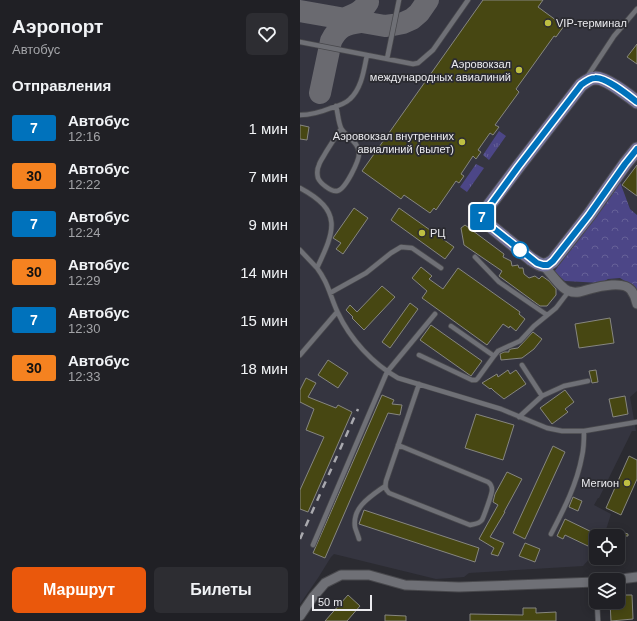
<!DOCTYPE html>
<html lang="ru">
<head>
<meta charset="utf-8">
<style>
	:root { --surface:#202025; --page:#2d2d32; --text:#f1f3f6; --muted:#a2a3a7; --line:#3d3e42; --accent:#ea580c }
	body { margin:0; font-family:Helvetica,sans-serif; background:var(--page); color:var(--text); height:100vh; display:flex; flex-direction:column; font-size:15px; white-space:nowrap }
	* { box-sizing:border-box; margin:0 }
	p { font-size:13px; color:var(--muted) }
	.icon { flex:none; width:22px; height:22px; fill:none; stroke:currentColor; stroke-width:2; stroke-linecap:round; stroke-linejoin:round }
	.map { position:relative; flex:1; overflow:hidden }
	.side { display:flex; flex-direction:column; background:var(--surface); width:300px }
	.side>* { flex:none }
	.badge { padding:0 8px; border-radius:3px; font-size:14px; line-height:26px }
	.tools { position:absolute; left:289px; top:529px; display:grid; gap:8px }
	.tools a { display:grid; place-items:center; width:36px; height:36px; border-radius:6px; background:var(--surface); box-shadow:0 2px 10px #0003,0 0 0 1px var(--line); font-size:20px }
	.scale { position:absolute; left:12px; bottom:10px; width:60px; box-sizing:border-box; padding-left:4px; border:2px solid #ebebef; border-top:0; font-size:11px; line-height:14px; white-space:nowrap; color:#ebebef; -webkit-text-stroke:3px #2b2b31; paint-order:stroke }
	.map>.badge { position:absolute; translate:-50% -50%; box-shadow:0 0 0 2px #fff }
	h2 { padding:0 12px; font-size:15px; line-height:36px }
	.round { display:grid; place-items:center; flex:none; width:42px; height:42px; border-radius:6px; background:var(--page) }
	.head { display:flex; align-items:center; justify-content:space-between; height:68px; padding:0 12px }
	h1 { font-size:19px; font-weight:800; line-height:30px }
	.primary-button { display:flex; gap:8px; margin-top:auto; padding:8px 12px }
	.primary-button a { flex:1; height:46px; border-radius:6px; background:var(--accent); color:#fff; font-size:16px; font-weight:800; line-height:46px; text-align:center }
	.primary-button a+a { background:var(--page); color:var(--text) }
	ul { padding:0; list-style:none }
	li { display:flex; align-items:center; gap:12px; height:48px; padding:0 12px }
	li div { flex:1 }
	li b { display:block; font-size:15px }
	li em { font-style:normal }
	li .badge { min-width:44px; font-weight:700; text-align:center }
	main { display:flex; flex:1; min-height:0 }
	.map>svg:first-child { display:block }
	.built { fill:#353540 }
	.grass { fill:url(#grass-tufts) }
	.park { fill:url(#park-crowns) }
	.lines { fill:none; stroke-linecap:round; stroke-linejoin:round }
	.taxiway { stroke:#6a6a70; stroke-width:22 }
	.building { fill:#474712; stroke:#868680 }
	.lane-casing { stroke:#48484c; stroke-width:6 }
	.street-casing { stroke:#48484c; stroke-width:11 }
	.secondary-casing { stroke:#48484c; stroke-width:15 }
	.lane { stroke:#6f7076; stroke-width:4.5 }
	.street { stroke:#6f7076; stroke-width:9 }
	.secondary { stroke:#747298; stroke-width:13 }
	.rail { stroke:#a9a9ae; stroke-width:2.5; stroke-dasharray:7 7; stroke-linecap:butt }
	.line-casing { stroke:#fff; stroke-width:9 }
	.line { stroke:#0072bc; stroke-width:6 }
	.poi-dot { fill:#bebf42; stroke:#2b2b31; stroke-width:1.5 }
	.stop-dot { fill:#fff; stroke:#0072bc; stroke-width:2 }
	.labels { text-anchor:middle; stroke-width:3.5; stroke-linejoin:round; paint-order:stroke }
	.poi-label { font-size:11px; fill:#ebebef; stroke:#2b2b31; text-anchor:end }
</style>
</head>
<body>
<main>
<section class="side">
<div class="head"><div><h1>Аэропорт</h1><p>Автобус</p></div><a class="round"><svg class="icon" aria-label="heart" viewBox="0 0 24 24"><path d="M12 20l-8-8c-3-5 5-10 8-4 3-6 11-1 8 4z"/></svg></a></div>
<h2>Отправления</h2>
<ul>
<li><span class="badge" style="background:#0072bc;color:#fff">7</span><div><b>Автобус</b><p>12:16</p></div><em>1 мин</em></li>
<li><span class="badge" style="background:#f58220;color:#111">30</span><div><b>Автобус</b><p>12:22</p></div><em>7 мин</em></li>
<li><span class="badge" style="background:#0072bc;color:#fff">7</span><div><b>Автобус</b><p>12:24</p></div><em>9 мин</em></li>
<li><span class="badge" style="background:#f58220;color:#111">30</span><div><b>Автобус</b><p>12:29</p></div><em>14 мин</em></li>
<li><span class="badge" style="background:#0072bc;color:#fff">7</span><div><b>Автобус</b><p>12:30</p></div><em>15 мин</em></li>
<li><span class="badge" style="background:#f58220;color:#111">30</span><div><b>Автобус</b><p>12:33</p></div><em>18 мин</em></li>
</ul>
<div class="primary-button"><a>Маршрут</a><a>Билеты</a></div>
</section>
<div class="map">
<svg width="337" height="621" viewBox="0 0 337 621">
	<defs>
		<pattern id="grass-tufts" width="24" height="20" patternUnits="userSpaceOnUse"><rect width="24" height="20" fill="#4c4687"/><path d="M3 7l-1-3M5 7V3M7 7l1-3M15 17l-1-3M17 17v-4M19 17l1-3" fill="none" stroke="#666198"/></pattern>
		<pattern id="park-crowns" width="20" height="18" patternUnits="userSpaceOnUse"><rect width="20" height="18" fill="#4c4687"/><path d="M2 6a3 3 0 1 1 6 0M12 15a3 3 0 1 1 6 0" fill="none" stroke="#666198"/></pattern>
	</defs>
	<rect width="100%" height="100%" fill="#2b2b31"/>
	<path class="built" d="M 0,0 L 337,0 L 337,391 L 330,397 L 336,431 L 332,431 L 299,498 L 298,498 L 294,505 L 311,514 L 304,536 L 296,536 L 296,557 L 292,556 L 283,566 L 169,573 L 164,577 L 136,579 L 34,554 L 31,557 L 18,578 L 0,604 Z"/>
	<path class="grass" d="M 199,131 L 206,136 L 189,160 L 183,155 Z
		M 176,164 L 184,168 L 167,192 L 160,187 Z"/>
	<path class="park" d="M 320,182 L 330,209 L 337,215 L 337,295 L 330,284 L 320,278 L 308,279 L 301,283 L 265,281 L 254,272 Z"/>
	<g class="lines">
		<path class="taxiway" d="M 0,11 L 85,26 L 93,25 L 103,23 L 112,19 L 119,13 L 128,0
			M 43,19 C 54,15 62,12 68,2
			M 20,93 L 31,41 C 38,27 45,24 60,22"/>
	</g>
	<path class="building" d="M 183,0 L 243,0 L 238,7 L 264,26 L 256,37 L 254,36 L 216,89 L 219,92 L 195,125 L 199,127 L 193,135 L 190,133 L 178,150 L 181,152 L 176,159 L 173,156 L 161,174 L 164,176 L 159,183 L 156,181 L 136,210 L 134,208 L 130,213 L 104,195 L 101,199 L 62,171 Z
		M 337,44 L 337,64 L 327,57 Z
		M 0,125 L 9,127 L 7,140 L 0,139 Z
		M 337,165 L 337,196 L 322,185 Z
		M 54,208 L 68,218 L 43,254 L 36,249 L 41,243 L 33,238 Z
		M 99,208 L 154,247 L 145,259 L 91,220 Z
		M 165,225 L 204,254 L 203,257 L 211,261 L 212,266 L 218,265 L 219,268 L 223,268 L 224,274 L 229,278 L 235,276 L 239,279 L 242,276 L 249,281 L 256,289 L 256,295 L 247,306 L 240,306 L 199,276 L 202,271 L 164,245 L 161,228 Z
		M 121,267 L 132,276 L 129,279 L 143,289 L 158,268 L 220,312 L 219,314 L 225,319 L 216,331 L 210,326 L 209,328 L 203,324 L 187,345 L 122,298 L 127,291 L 112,278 Z
		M 82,286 L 95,297 L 64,330 L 52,318 L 53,317 L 46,310 L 50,305 L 57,312 Z
		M 110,303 L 118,309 L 90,348 L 82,342 Z
		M 310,318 L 314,343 L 279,348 L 275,324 Z
		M 131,325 L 182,361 L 171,376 L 120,340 Z
		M 233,332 L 242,339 L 234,349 L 222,358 L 201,360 L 200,354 L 204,352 L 209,352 L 209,350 L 211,349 L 218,348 Z
		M 28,360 L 48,373 L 38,388 L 18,375 Z
		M 208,370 L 210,374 L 216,370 L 226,384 L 204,399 L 194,391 L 191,388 L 190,389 L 182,383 L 197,374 L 198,377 Z
		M 296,370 L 298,382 L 292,383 L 289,371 Z
		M 6,378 L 16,383 L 8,397 L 36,408 L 38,405 L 52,412 L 8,512 L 0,509 L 0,490 L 24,437 L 6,430 L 14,409 L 0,402 L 0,390 Z
		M 265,390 L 274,402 L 265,409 L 268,412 L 252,424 L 240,408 Z
		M 82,395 L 94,400 L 92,404 L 102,405 L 100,415 L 88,413 L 25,558 L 13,553 Z
		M 325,396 L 328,414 L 313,417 L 309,399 Z
		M 176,414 L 214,425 L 203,460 L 165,448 Z
		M 253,446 L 265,452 L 225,539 L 213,533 Z
		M 329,456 L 337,460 L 337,479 L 321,515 L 306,508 Z
		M 207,472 L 222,479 L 204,512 L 205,512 L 190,537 L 204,543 L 198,556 L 191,554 L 194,548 L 179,539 L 198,505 L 193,502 L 195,494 Z
		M 273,497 L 282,501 L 278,511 L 269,507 Z
		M 64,510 L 179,548 L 175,562 L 59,524 Z
		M 265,519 L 294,533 L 288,546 L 265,535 L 263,539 L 257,536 Z
		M 311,529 L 328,534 L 328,536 L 309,536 Z
		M 225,543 L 240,549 L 235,562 L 219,556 Z
		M 48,595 L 60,606 L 47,621 L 25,621 Z
		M 318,595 L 332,595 L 333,619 L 311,621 L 310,602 L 318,602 Z
		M 223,608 L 236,608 L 236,613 L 256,612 L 256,621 L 170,621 L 170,614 L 223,615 Z
		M 85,615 L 106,616 L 106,621 L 85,621 Z"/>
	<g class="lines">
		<g class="lane-casing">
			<path id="lane" d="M 0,42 L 113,64 L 118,63 L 133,50 L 168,0
				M 87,59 L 99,0
				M 287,77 L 314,36 L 337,9
				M 36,106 C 38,113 38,121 41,128 C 45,136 58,141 59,152 C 60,160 45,190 37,191 C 31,192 20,183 18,178 C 17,174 17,169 19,165 C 20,161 24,156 26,152 C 31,144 36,136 41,129
				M 0,115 C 11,115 21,112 31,108 C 38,106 45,104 50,99 C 62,88 64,69 67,55
				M 0,188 C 43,211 35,230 17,268 C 20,272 23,277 25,281 C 30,291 33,303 38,313 C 50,339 73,364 98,378 L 201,409 L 247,428 L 262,431 L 284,431 L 337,422
				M 0,250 L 17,268
				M 175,257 L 199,282 L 247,315
				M 30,293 L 66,273 L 91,253 L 101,247 L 112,248 L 141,268
				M 151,326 L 194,356
				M 0,355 L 37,312
				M 119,355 L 172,380 L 176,380 L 178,378 L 194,356 L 198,351 L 220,341 L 234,326 L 256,308 L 269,291
				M 222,365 L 242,396
				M 219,417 L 242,396 L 264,386 L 288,381
				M 98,445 L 188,482 C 191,484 192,486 192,490 C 192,494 184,516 182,520 C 179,524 175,524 170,525 L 89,493 C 85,489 85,487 86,481 L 119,384
				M 251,534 C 264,509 277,484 282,456 C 284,448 284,439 284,431
				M 59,539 C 58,535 56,531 55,527 C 52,507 71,496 85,486
				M 13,545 L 87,372 L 135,314
				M 297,602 L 298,621"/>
		</g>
		<g class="street-casing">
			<path id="street" d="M 243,265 C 250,272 261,289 269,291 C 276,294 284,291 290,289 C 300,286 324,281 331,290 C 334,294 336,299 337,304
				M 313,580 L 337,577
				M 0,616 L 13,597 L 25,583 L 41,575 L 69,575 L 105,585 L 159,587 L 296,582"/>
		</g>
		<g class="secondary-casing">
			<path id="secondary" d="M 337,102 C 328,95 305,77 295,78 C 290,78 285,82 281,85 L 218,167 L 185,211 L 182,217 L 183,220 L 231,259 C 240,265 244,268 253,261 L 289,215 L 325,164 L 337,149"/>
		</g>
		<use href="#lane" class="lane"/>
		<use href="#street" class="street"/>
		<use href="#secondary" class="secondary"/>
		<path class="rail" d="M 0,539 L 58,409"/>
	</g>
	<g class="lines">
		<g class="line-casing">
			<path id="line" d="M 337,102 C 328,95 306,77 295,78 C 290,78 285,82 281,85 L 218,167 L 186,211 L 182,217 L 183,220 L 237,263 L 243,265 L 248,265 L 253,261 L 289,215 L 325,164 L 337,149"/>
		</g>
		<use href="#line" class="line"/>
	</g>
	<g class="poi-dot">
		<circle cx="248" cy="23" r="4"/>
		<circle cx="219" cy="70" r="4"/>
		<circle cx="162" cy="142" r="4"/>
		<circle cx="122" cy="233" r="4"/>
		<circle cx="327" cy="483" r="4"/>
	</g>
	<circle class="stop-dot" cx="220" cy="250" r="8"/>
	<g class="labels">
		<g class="poi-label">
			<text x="256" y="27" text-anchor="start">VIP-терминал</text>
			<text x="211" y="68">Аэровокзал<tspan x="211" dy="13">международных авиалиний</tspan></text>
			<text x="154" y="140">Аэровокзал внутренних<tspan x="154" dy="13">авиалиний (вылет)</tspan></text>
			<text x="130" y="237" text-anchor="start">РЦ</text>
			<text x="319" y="487">Мегион</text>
		</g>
	</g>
</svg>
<div class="tools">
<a><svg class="icon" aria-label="locate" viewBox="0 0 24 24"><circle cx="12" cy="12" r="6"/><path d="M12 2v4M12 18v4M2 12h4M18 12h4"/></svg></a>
<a><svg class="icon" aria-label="layers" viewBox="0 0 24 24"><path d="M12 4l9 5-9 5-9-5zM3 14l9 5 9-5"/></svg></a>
</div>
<div class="scale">50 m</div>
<b class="badge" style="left:182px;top:217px;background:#0072bc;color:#fff">7</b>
</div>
</main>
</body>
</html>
